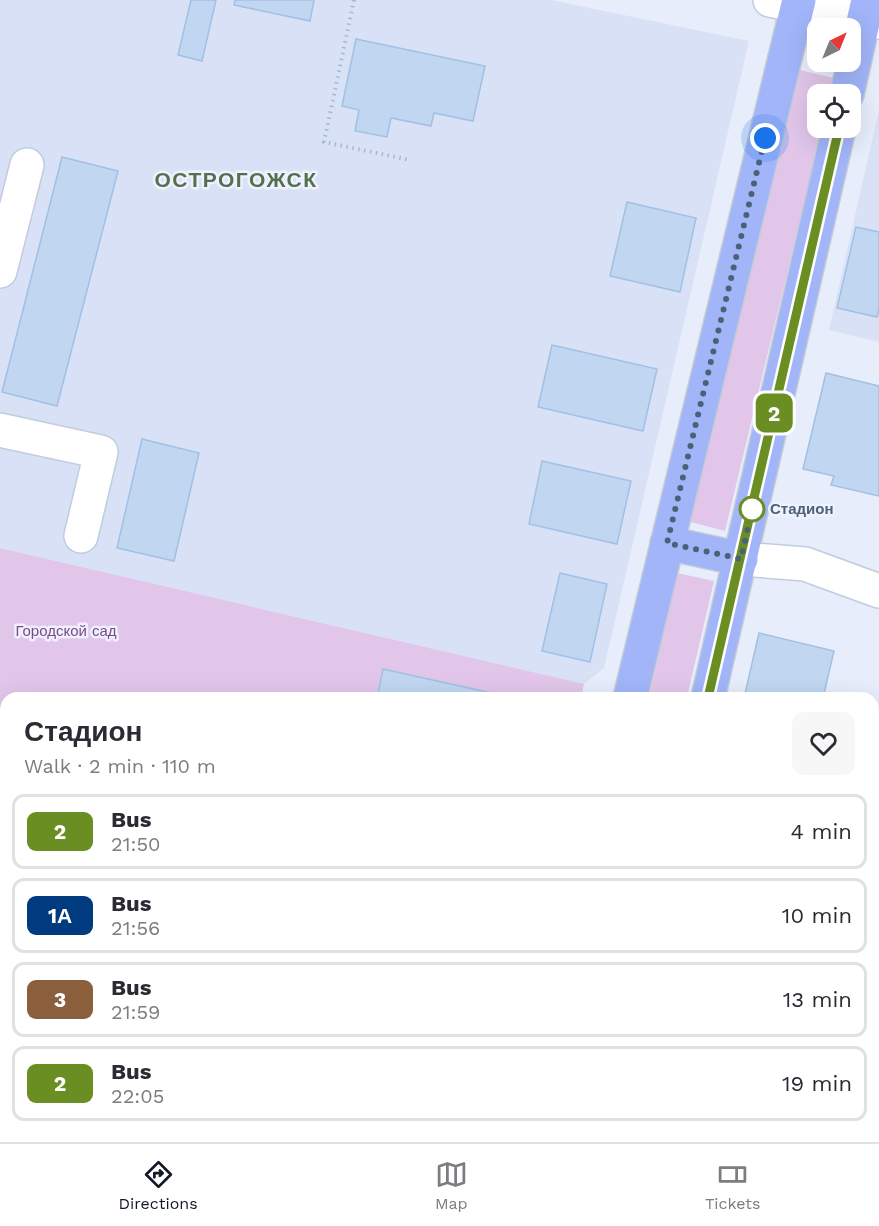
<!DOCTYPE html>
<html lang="en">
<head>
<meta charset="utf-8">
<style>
	:root { --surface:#fff; --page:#f7f7f7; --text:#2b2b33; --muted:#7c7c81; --line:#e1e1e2; --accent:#111827 }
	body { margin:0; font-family:"Work Sans",sans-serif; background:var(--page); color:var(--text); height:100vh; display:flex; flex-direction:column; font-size:22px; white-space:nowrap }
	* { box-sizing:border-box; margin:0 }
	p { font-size:20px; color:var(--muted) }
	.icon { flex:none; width:33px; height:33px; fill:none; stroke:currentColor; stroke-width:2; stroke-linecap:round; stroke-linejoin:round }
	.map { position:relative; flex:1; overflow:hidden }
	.sheet { position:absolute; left:0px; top:692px; width:879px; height:452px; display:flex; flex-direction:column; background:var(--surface); border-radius:18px 18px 0 0; box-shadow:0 6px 24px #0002 }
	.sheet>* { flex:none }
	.badge { padding:0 12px; border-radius:9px; font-size:21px; line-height:39px }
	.needle { width:39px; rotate:43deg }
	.buttons { position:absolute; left:807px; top:18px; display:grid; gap:12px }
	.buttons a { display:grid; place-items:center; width:54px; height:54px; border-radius:12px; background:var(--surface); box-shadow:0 6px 24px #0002; font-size:30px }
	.you { position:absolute; width:30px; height:30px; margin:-15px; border:4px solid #fff; border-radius:50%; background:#1a73e8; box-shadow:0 0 0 9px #1a73e833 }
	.map>.badge { position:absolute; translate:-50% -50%; box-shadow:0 0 0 3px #fff }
	.round { display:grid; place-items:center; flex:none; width:63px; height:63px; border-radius:12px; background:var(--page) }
	.summary { display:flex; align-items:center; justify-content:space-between; height:102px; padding:0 24px }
	h1 { font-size:28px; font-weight:700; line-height:45px }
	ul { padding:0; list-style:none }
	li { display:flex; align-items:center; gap:18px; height:75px; margin:0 12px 9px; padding:0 12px; border:3px solid var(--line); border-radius:12px }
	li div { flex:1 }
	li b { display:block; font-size:22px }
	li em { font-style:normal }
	li .badge { min-width:66px; font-weight:700; text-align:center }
	.dock { display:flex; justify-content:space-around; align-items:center; height:84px; border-top:2px solid var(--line); background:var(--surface); font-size:16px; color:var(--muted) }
	.dock a { display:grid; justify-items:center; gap:3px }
	.dock .selected { color:var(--accent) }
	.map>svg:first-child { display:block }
	.residential { fill:#d9e1f6 }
	.green { fill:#e1c6ea }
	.building { fill:#c0d6f1; stroke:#a1c0e3; stroke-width:1.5 }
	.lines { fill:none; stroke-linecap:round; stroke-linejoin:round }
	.minor-casing { stroke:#c0ccdf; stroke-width:36 }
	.major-casing { stroke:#c6ccd3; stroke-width:36 }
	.path { stroke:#a3bad6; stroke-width:4; stroke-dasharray:1.5 4.5; stroke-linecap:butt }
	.minor { stroke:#fff; stroke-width:33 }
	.major { stroke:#a2b5f9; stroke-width:33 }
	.line-casing { stroke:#fff; stroke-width:14 }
	.line { stroke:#6b8e23; stroke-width:9 }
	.walk { stroke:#4c6176; stroke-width:6; stroke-dasharray:0 10.8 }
	.stop-dot { fill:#fff; stroke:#6b8e23; stroke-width:3 }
	.labels { text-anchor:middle; stroke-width:5; stroke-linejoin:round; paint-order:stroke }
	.stop-label { font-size:15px; font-weight:bold; fill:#4c6176; stroke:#eef2ff; text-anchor:start }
	.park-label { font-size:15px; fill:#7e4a87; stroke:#eef2ff }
	.district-label { font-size:21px; font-weight:bold; letter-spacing:1.5px; fill:#54704e; stroke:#eef2ff }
</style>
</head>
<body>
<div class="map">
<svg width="879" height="1142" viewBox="0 0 879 1142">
	<rect width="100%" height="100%" fill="#e8edfc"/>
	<path class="residential" d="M 0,0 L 551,0 L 749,41 L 604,668 L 584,684 L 0,548 Z
		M 879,110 L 879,342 L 829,330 Z
		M 873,769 L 879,771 L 879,1142 L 628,1142 L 629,1137 L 873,1137 Z"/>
	<path class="green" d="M 795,69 L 834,78 L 830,94 L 818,94 L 818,128 L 822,128 L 725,531 L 687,521 Z
		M 0,548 L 584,684 L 581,698 L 6,698 L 6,1137 L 483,1137 L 482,1142 L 0,1142 Z
		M 677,573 L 714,581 L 687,697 L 649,697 Z
		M 547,1137 L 585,1137 L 583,1142 L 545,1142 Z"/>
	<path class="building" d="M 191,0 L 216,0 L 202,61 L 178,55 Z
		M 235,0 L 314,0 L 310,21 L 234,5 Z
		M 356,39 L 485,66 L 473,121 L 434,113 L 431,126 L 391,118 L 387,137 L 355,131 L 359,110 L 342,106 Z
		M 62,157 L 118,171 L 57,406 L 2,392 Z
		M 627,202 L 696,218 L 680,292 L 610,276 Z
		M 856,227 L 879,232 L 879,309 L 877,317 L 837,308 Z
		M 552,345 L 657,369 L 643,431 L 538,407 Z
		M 826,373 L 879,386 L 879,496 L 831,485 L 834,476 L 803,469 Z
		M 142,439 L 199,453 L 174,561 L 117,548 Z
		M 542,461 L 631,481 L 617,544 L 529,524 Z
		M 560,573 L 607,584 L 590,662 L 542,651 Z
		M 759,633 L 834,651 L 823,698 L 744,698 Z
		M 383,669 L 514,698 L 377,698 Z"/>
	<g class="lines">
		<g class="minor-casing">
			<path id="minor" d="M 770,0 L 879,22
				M 0,271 L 27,165
				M 0,430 L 101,452 L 81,536
				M 741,559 L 805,564 L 879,591"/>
		</g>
		<g class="major-casing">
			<path id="major" d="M 847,94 L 868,0
				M 667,543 L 741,559
				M 630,698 L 799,0
				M 708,698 L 839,128
				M 526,1142 L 527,1137
				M 605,1142 L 606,1137"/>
		</g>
		<path class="path" d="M 354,0 L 324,142 L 410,160
			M 0,774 L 6,774
			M 0,820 L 6,821
			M 0,1017 L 6,1018
			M 7,1142 L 7,1137
			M 191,1142 L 191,1137
			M 306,1142 L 306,1137
			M 440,1142 L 441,1137"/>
		<use href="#minor" class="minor"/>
		<use href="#major" class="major"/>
	</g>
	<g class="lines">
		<g class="line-casing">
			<path id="line" d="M 708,698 L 839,128"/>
		</g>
		<use href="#line" class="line"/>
		<path class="walk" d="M 752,509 L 741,559 L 667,543 L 765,138"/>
	</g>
	<circle class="stop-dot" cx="752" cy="509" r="12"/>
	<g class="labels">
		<g class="stop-label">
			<text x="770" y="514">Стадион</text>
		</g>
		<g class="park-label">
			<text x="66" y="636">Городской сад</text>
		</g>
		<g class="district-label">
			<text x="236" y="187">ОСТРОГОЖСК</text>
		</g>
	</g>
</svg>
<div class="buttons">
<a><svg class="needle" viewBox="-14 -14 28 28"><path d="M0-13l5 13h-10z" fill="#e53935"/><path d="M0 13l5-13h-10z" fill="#7c7c81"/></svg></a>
<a><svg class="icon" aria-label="locate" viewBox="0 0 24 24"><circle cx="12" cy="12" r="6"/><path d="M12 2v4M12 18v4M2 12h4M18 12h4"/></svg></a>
</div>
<div class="you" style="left:765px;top:138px"></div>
<b class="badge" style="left:774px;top:413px;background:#6b8e23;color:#fff">2</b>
<section class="sheet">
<div class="summary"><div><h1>Стадион</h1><p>Walk · 2 min · 110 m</p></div><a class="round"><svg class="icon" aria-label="heart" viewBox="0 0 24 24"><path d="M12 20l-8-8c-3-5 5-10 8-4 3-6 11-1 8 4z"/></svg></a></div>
<ul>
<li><span class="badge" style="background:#6b8e23;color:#fff">2</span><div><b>Bus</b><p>21:50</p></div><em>4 min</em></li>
<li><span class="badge" style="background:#003b80;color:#fff">1А</span><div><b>Bus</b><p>21:56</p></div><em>10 min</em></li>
<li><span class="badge" style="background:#8b5e3c;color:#fff">3</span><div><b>Bus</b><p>21:59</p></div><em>13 min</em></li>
<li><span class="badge" style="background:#6b8e23;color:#fff">2</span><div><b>Bus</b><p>22:05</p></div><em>19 min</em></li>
</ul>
</section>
</div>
<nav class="dock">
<a class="selected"><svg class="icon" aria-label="directions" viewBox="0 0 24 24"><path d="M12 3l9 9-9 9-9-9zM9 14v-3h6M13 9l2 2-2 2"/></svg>Directions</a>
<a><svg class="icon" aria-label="map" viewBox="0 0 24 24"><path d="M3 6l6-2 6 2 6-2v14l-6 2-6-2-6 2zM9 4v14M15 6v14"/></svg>Map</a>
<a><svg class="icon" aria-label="tickets" viewBox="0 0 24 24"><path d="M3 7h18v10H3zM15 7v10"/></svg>Tickets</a>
</nav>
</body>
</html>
